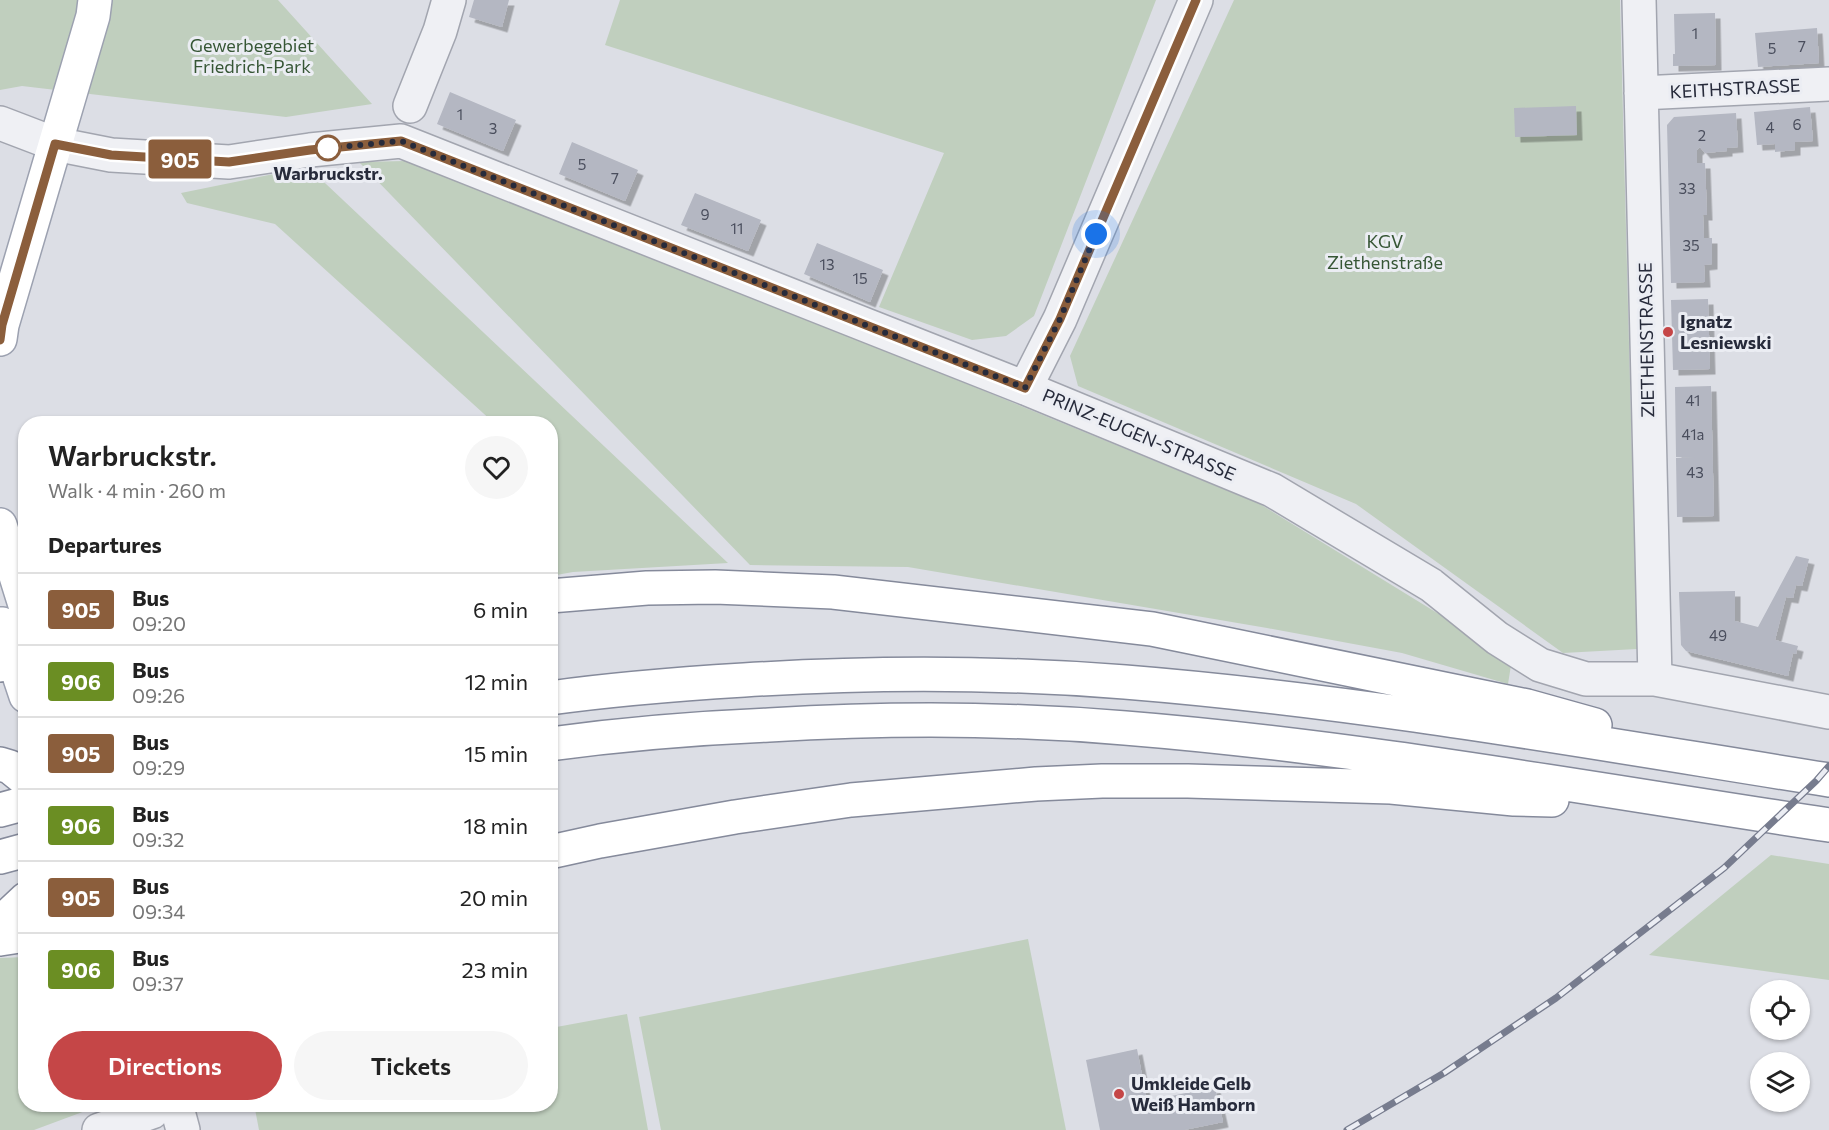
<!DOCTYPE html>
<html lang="en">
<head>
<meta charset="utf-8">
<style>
	:root { --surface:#fff; --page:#f6f6f6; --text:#222; --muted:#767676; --line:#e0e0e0; --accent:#c54647 }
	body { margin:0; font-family:Commissioner,sans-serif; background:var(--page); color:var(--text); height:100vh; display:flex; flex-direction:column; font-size:22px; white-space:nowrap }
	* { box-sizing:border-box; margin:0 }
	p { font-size:20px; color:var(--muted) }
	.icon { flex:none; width:33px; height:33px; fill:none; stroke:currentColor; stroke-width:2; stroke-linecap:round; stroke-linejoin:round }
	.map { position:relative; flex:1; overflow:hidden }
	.side { position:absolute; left:18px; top:416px; width:540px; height:696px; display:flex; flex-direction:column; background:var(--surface); border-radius:24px; box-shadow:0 2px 4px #0004 }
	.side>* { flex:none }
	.badge { padding:0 12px; border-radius:4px; font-size:21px; line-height:39px }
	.buttons { position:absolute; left:1750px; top:980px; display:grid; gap:12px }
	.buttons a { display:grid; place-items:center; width:60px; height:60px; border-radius:50%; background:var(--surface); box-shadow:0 2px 4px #0004; font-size:30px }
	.you { position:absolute; width:30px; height:30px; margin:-15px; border:4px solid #fff; border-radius:50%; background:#1a73e8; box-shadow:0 0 0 9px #1a73e833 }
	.map>.badge { position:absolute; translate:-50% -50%; box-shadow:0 0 0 3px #fff }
	h2 { padding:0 30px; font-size:22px; line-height:54px }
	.round { display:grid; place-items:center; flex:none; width:63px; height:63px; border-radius:32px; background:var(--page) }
	.head { display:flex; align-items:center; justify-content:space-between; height:102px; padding:0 30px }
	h1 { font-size:28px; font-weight:600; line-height:45px }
	.cta { display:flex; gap:12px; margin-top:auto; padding:12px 30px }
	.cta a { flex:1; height:69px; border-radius:36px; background:var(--accent); color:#fff; font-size:24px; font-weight:600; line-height:69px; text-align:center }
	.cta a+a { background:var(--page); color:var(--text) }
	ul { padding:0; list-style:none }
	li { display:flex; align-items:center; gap:18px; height:72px; padding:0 30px; border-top:2px solid var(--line) }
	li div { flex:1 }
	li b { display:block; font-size:22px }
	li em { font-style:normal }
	li .badge { min-width:66px; font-weight:700; text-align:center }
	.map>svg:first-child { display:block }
	.green { fill:#c0cfbe }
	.building { fill:#b4b7c2; filter:url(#shadow) }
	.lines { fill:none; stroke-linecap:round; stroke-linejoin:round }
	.minor-casing { stroke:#a2a5af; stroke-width:36 }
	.major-casing { stroke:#9ca1b0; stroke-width:36 }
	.highway-casing { stroke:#858a9b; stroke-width:36 }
	.minor { stroke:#eff0f4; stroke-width:33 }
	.major { stroke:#fff; stroke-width:33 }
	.highway { stroke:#fff; stroke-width:33 }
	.rail-casing { stroke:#777c8e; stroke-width:7 }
	.rail { stroke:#ebedf3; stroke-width:4.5; stroke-dasharray:14; stroke-linecap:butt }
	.line-casing { stroke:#fff; stroke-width:14 }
	.line { stroke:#8b5e3c; stroke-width:9 }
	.walk { stroke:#272b3b; stroke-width:6; stroke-dasharray:0 10.8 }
	.stop-dot { fill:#fff; stroke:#8b5e3c; stroke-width:3 }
	.poi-dot { fill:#c54647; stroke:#ebedf3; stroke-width:2 }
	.labels { text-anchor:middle; stroke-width:6; stroke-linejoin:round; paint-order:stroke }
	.number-label { font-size:15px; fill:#4a4e5d }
	.park-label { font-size:18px; fill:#365635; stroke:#ebedf3 }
	.street-label { font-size:18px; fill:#272b3b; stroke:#ebedf3 }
	.stop-label { font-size:18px; font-weight:bold; fill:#272b3b; stroke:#ebedf3 }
	.poi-label { font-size:18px; font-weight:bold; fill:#272b3b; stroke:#ebedf3; text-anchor:start }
</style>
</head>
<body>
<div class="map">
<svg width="1829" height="1130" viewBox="0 0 1829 1130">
	<defs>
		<filter id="shadow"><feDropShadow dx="5.5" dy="5.5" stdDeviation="0" flood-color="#0004"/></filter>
	</defs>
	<rect width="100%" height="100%" fill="#dcdee5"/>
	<path class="green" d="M 0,0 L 278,0 L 372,104 L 286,117 L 22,86 L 0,90 Z
		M 620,0 L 1156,0 L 1034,316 L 1006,336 L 972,340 L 879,307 L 944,153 L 605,45 Z
		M 1234,0 L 1620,0 L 1637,649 L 1563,653 L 1356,504 L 1078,386 L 1070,356 Z
		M 405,161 L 519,200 L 1260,504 L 1512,659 L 1508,684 L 1402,653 L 1267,628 L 908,567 L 750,565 L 359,162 Z
		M 308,167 L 728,563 L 573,572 L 551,576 L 550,423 L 494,423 L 275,224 L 187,203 L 181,193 Z
		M 1771,855 L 1829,864 L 1829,980 L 1649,955 Z
		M 1028,939 L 1066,1130 L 661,1130 L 639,1017 Z
		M 25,957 L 26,1104 L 104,1104 L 34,1130 L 0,1130 L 0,958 Z
		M 627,1014 L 648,1130 L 259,1130 L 254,1104 L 550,1104 L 551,1028 Z"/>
	<path class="building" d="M 474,0 L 509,0 L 502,27 L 469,17 Z
		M 1715,13 L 1716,65 L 1673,66 L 1673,54 L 1675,54 L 1674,14 Z
		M 1817,28 L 1819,63 L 1758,67 L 1755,33 Z
		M 450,92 L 516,120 L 503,151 L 437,124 Z
		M 1576,106 L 1577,135 L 1515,137 L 1514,108 Z
		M 1810,107 L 1813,141 L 1795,142 L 1795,150 L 1775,152 L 1775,144 L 1757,145 L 1754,112 Z
		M 1736,113 L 1738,147 L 1727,148 L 1727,151 L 1705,153 L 1700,147 L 1697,150 L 1697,163 L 1705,163 L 1707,215 L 1703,215 L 1704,238 L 1712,238 L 1712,264 L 1704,265 L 1705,282 L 1671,283 L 1667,125 L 1674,117 Z
		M 572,142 L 638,170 L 625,201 L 559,174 Z
		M 695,193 L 761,220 L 748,251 L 681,225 Z
		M 817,243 L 883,270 L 870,302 L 804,274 Z
		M 1708,299 L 1710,369 L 1673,370 L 1671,300 Z
		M 1711,386 L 1714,516 L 1677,517 L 1676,458 L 1695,457 L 1676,457 L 1675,387 Z
		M 1796,556 L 1809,559 L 1802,586 L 1796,585 L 1793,598 L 1786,597 L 1775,640 L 1798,646 L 1796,654 L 1793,653 L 1788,676 L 1686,651 L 1681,645 L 1679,592 L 1735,591 L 1735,621 L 1758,627 Z
		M 1137,1049 L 1147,1101 L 1215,1087 L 1223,1122 L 1184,1130 L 1100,1130 L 1086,1060 Z"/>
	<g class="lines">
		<g class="minor-casing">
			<path id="minor" d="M 1639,0 L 1655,679
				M 1641,93 L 1829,84
				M 410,106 L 440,31 L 449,0
				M 0,123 L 55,144 L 111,155 L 229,162 L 310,150 L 401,141 L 1025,388 L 1272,490 L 1431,585 L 1497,638 L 1540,665 L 1586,679 L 1655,679 L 1829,712
				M 1025,388 L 1060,319 L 1196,0
				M 176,1104 L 183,1130
				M 99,1130 L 152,1112"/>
		</g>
		<g class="major-casing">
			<path id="major" d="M 0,339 L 2,325 L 93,16 L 95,0
				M 0,525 L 26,608
				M 2,624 L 26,696"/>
		</g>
		<g class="highway-casing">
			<path id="highway" d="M 550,596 L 647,588 L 715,587 L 833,592 L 1152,629 L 1527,706 L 1595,725
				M 0,665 L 5,633
				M 550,698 C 614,689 679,684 744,680 C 871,672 998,672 1125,682 C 1361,701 1595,743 1829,780
				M 550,744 C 623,734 696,728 769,725 C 888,718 1006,718 1125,728 C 1361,747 1595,790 1829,825
				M 0,764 L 10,767 L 26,780
				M 0,810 L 26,803
				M 550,852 L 600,841 L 735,817 L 851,800 L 1036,784 L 1102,781 L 1188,781 L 1391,787 L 1514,799 L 1552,800
				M 0,857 L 26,850
				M 0,920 L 10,914 L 26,899
				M 0,939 L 26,935"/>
		</g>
		<use href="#minor" class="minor"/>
		<use href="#major" class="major"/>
		<use href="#highway" class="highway"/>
		<g class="rail-casing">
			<path id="rail" d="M 1347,1130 L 1444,1073 L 1556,998 L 1724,868 L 1816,781 L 1829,766"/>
		</g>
		<use href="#rail" class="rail"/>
	</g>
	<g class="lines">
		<g class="line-casing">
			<path id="line" d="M 0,340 L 2,325 L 55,144 L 111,155 L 229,162 L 310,150 L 401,141 L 1025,388 L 1060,319 L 1196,0"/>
		</g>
		<use href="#line" class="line"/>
		<path class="walk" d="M 328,148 L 401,141 L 1025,388 L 1060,319 L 1096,234"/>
	</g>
	<circle class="stop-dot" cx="328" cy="148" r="12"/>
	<g class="poi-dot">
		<circle cx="1668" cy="332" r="6"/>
		<circle cx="1119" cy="1094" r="6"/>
	</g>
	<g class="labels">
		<g class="number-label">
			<text x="1695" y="39">1</text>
			<text x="1802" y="52">7</text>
			<text x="1772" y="54">5</text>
			<text x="460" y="120">1</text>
			<text x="1797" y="130">6</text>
			<text x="1770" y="133">4</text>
			<text x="493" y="134">3</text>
			<text x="1702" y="141">2</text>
			<text x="582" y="170">5</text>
			<text x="615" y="184">7</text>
			<text x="1687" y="194">33</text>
			<text x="705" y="220">9</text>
			<text x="737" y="234">11</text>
			<text x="1691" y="251">35</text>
			<text x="827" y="270">13</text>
			<text x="860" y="284">15</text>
			<text x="1693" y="406">41</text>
			<text x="1693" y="440">41a</text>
			<text x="1695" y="478">43</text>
			<text x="1718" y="641">49</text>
		</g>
		<g class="park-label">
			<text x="252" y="52">Gewerbegebiet<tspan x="252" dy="21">Friedrich-Park</tspan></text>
			<text x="1385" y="248">KGV<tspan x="1385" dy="21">Ziethenstraße</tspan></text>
		</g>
		<g class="street-label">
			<text transform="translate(1735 89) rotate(-3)" y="6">KEITHSTRASSE</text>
			<text transform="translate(1647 340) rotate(-91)" y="6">ZIETHENSTRASSE</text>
			<text transform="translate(1139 435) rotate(23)" y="6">PRINZ-EUGEN-STRASSE</text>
		</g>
		<g class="stop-label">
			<text x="328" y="180">Warbruckstr.</text>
		</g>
		<g class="poi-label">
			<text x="1680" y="328">Ignatz<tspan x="1680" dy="21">Lesniewski</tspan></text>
			<text x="1131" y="1090">Umkleide Gelb<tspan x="1131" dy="21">Weiß Hamborn</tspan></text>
		</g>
	</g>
</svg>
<div class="buttons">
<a><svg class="icon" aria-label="locate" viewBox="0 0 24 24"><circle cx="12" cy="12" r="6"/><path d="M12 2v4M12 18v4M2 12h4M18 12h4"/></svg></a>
<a><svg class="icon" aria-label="layers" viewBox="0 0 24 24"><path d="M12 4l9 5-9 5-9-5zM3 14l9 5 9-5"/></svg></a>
</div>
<div class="you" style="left:1096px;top:234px"></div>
<b class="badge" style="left:180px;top:159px;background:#8b5e3c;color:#fff">905</b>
<section class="side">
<div class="head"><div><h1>Warbruckstr.</h1><p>Walk · 4 min · 260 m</p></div><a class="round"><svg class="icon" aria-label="heart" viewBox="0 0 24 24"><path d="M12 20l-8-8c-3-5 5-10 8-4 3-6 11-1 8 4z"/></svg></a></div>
<h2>Departures</h2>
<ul>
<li><span class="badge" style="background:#8b5e3c;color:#fff">905</span><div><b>Bus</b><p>09:20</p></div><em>6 min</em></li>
<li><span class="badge" style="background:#6b8e23;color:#fff">906</span><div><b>Bus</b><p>09:26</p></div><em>12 min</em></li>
<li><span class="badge" style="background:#8b5e3c;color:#fff">905</span><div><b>Bus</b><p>09:29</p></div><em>15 min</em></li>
<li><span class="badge" style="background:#6b8e23;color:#fff">906</span><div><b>Bus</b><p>09:32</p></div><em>18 min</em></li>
<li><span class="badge" style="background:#8b5e3c;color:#fff">905</span><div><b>Bus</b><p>09:34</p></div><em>20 min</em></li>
<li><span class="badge" style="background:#6b8e23;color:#fff">906</span><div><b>Bus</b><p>09:37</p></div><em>23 min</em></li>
</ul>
<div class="cta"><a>Directions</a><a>Tickets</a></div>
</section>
</div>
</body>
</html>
